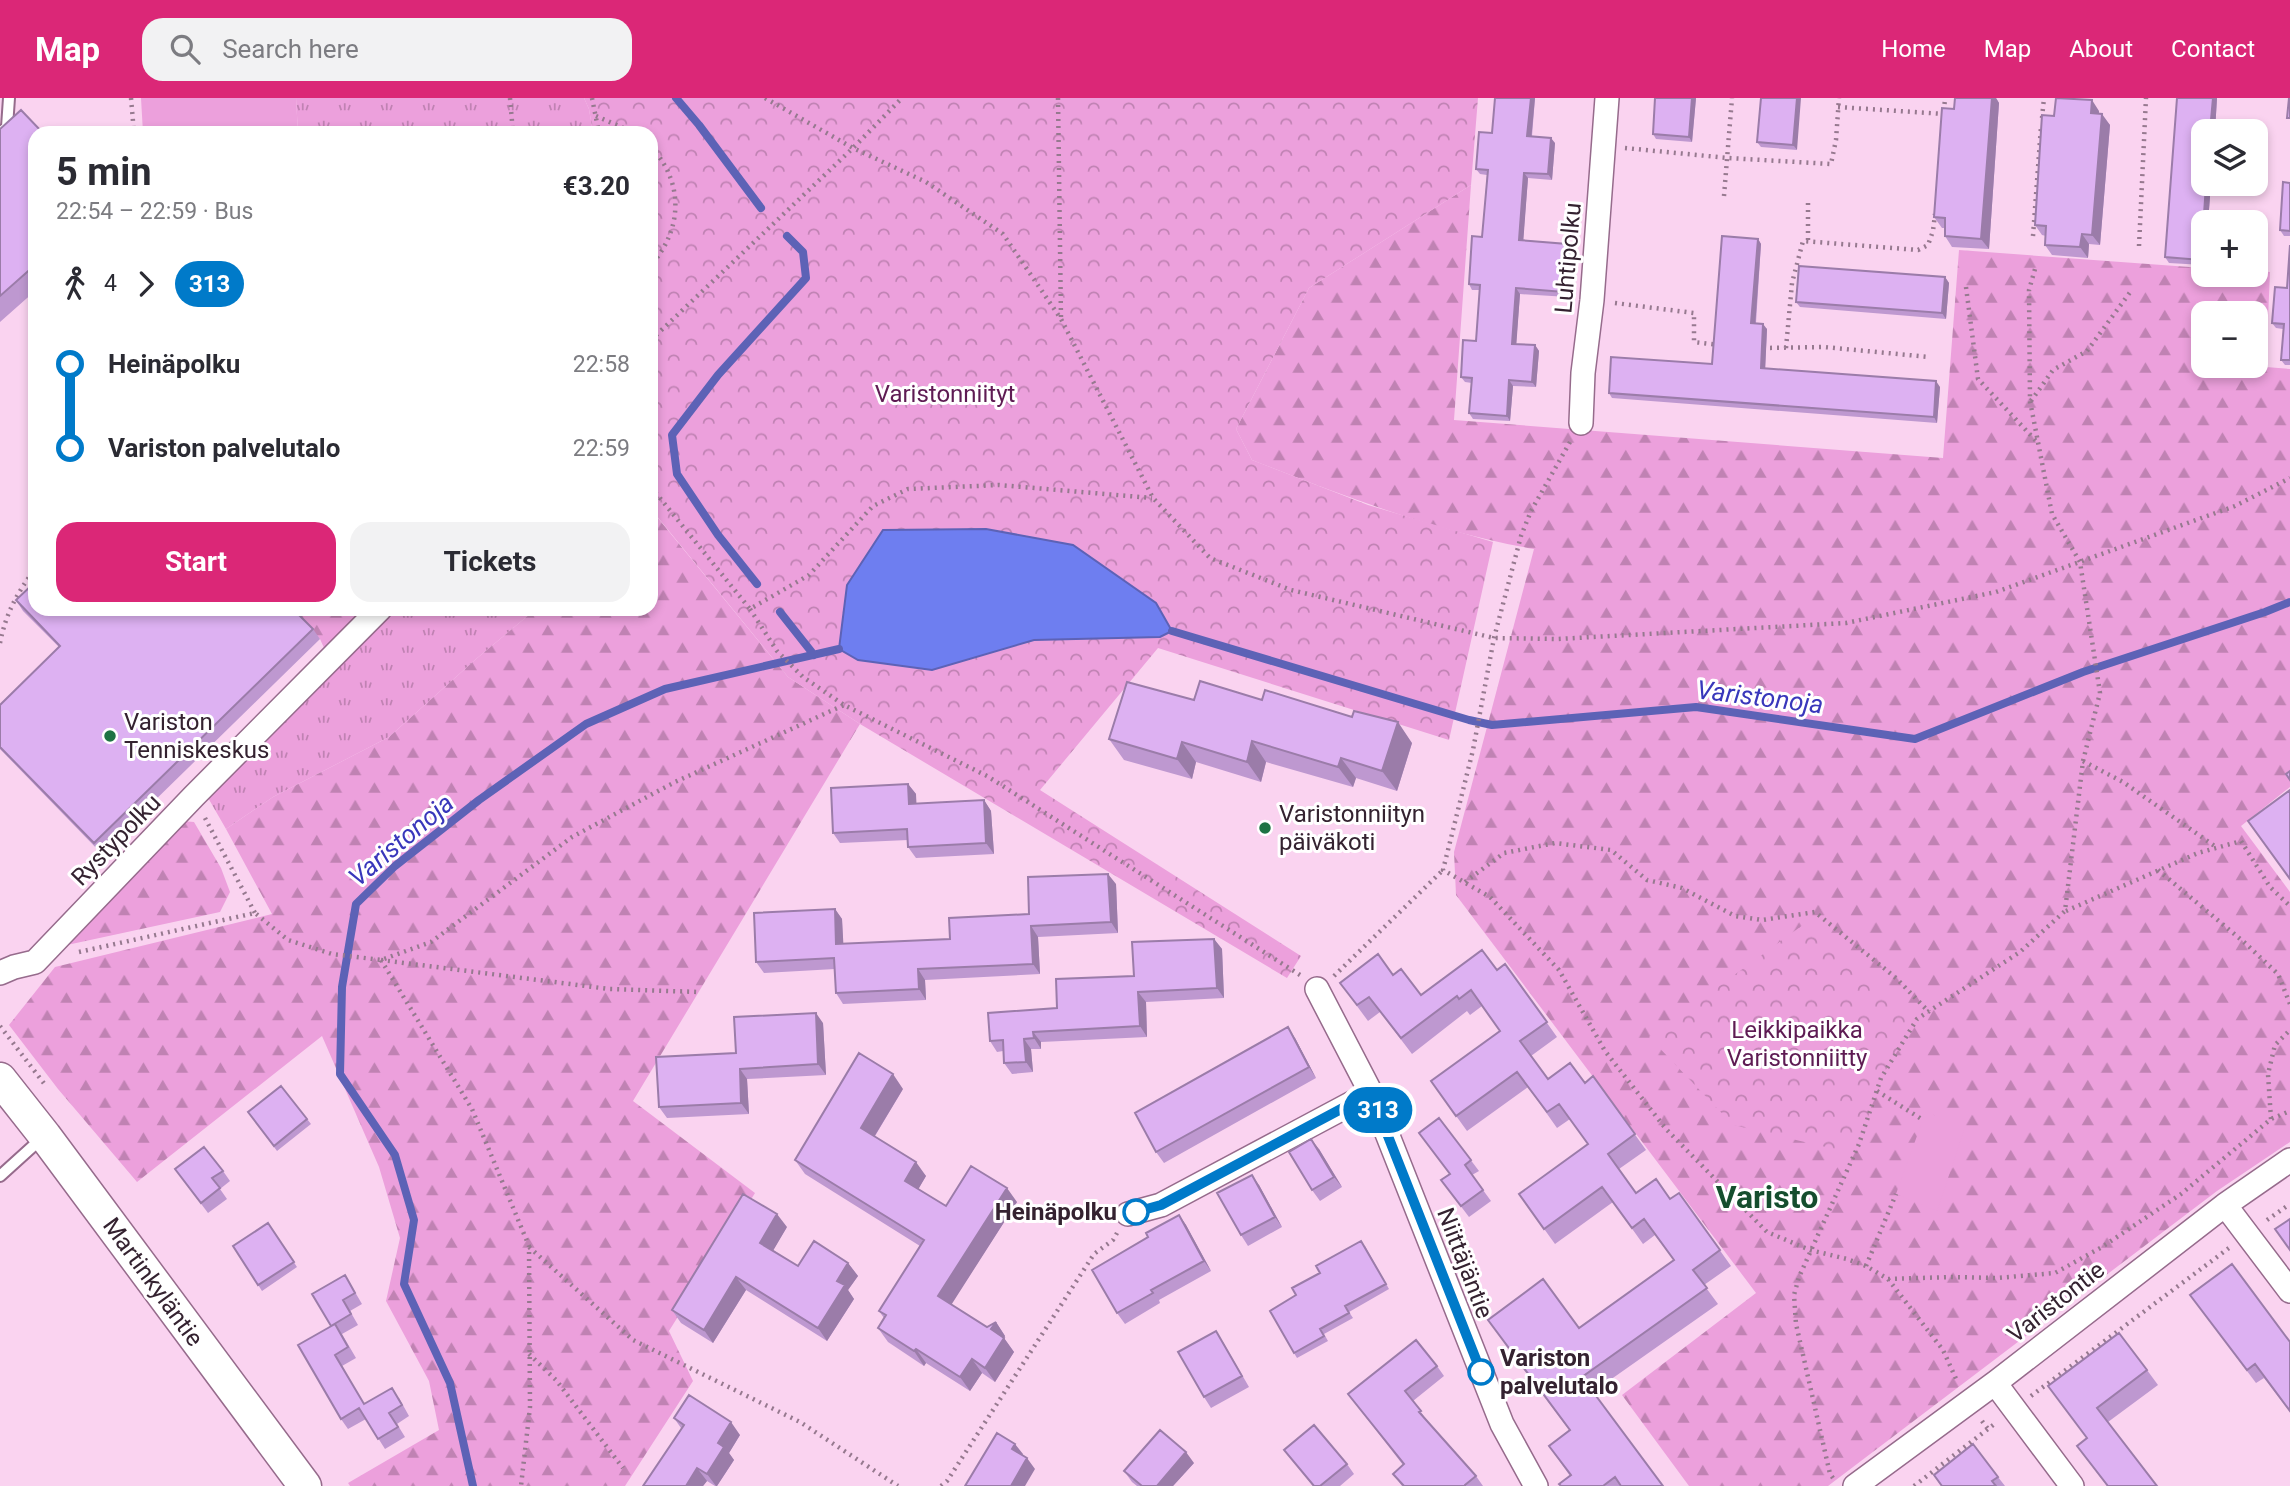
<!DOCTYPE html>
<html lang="en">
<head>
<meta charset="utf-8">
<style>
	:root { --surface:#fff; --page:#f2f2f3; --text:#2b2b33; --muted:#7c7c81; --accent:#db2777 }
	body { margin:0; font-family:Roboto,sans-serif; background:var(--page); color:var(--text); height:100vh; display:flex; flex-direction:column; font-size:26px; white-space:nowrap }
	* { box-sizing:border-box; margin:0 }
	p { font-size:23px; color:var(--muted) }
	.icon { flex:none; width:38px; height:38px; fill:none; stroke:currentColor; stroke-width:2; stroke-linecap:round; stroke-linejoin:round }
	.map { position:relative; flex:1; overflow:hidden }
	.details { position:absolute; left:28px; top:28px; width:630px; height:490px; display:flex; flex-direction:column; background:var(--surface); border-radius:21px; box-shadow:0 4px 10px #0003 }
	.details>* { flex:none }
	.badge { padding:0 14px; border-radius:23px; font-size:24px; line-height:46px }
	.fabs { position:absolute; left:2191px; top:21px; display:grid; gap:14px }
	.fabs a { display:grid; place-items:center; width:77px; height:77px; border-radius:14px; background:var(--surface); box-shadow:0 4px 10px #0003; font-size:35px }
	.map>.badge { position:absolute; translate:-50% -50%; box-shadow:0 0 0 4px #fff }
	.legs { display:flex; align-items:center; gap:10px; height:77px; padding:0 28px; font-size:23px }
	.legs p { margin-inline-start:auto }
	.head { display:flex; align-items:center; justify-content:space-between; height:119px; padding:0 28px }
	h1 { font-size:38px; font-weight:700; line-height:52px }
	.button { display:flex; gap:14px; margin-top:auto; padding:14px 28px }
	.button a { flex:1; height:80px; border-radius:21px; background:var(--accent); color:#fff; font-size:28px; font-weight:700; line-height:80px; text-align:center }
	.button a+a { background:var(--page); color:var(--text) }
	ul { padding:0 28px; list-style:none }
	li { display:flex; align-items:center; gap:24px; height:84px; font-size:26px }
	li i { display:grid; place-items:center; width:10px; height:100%; margin:0 9px; background:currentColor }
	li i::after { content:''; width:18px; height:18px; margin:-9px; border:5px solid; border-radius:50%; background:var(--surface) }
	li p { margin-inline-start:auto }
	li:first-child i { background:linear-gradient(#0000 50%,currentColor 0) }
	li:last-child i { background:linear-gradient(currentColor 50%,#0000 0) }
	header { display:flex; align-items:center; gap:42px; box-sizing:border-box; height:98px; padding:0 35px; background:var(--accent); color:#fff }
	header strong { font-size:33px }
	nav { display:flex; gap:38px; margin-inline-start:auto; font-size:24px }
	.search { width:490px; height:63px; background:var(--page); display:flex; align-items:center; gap:18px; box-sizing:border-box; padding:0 24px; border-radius:21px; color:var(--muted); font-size:26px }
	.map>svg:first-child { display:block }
	.grass { fill:url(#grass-tufts) }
	.forest { fill:url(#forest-firs); fill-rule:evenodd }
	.park { fill:url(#park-crowns) }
	.pitch { fill:#eca0dc }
	.water { fill:#6e7ef0; stroke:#5d62b6; stroke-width:2 }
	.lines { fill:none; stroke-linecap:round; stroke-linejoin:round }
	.stream { stroke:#5d62b6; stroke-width:8 }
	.service-casing { stroke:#966b8c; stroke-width:14 }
	.minor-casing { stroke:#966b8c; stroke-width:26 }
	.secondary-casing { stroke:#966b8c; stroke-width:35 }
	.path { stroke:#96798f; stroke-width:4.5; stroke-dasharray:2 5; stroke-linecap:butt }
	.service { stroke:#fff; stroke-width:10 }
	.minor { stroke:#fff; stroke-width:23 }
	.secondary { stroke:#fff; stroke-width:32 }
	.wall { fill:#be98d0 }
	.shaded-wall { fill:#9b7ca9 }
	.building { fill:#ddb1f2; stroke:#9b7ca9; stroke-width:2 }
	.line-1-casing { stroke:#fff; stroke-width:16 }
	.line-1 { stroke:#007ac9; stroke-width:10 }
	.poi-dot { fill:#1e7244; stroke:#fff; stroke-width:2.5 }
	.stop-1-dot { fill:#fff; stroke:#007ac9; stroke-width:3.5 }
	.labels { text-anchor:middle; stroke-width:6; stroke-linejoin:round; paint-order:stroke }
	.street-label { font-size:24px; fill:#342230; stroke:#fff }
	.park-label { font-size:24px; fill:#5e1b53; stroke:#fff }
	.poi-label { font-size:24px; fill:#342230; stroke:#fff; text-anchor:start }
	.stop-label { font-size:24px; font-weight:bold; fill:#342230; stroke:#fff; text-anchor:end }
	.water-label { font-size:26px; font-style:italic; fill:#3937bb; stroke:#fff }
	.district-label { font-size:32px; font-weight:bold; fill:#154e2e; stroke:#fff }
</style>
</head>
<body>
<header>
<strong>Map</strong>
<div class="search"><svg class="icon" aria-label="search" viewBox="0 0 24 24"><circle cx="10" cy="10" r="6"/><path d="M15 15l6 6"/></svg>Search here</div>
<nav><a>Home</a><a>Map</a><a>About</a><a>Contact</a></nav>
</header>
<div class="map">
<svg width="2290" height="1388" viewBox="0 0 2290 1388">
	<defs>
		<pattern id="grass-tufts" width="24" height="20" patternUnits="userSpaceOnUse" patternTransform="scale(1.75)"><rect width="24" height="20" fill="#eca0dc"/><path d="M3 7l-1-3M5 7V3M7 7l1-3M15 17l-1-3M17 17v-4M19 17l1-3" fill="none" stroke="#c082b3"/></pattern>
		<pattern id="forest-firs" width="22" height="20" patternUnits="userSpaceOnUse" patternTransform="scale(1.75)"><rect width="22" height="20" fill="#eca0dc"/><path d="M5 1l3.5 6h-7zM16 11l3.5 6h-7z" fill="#c082b3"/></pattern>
		<pattern id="park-crowns" width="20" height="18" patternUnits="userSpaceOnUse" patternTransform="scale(1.75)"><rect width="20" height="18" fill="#eca0dc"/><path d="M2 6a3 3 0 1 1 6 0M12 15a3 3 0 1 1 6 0" fill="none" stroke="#c082b3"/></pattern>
	</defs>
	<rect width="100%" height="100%" fill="#fad3f0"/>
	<path class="grass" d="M 296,0 L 584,0 L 589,11 L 593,35 L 298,35 Z
		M 392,511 L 536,511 L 476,561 L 389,639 L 273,699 L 226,731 L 207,698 Z"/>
	<path class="forest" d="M 1471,87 L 1454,322 L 1943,360 L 1959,152 L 2203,170 L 2203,177 L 2256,177 L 2256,173 L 2270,174 L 2266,269 L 2290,271 L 2290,689 L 2241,728 L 2290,794 L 2290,1044 L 2217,1093 L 1828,1388 L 1689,1388 L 1622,1297 L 1756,1195 L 1456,797 L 1454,754 L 1534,451 C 1436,434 1344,398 1252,362 L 1236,331 L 1309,190 ZM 2203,215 L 2256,215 L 2256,268 L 2203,268 Z
		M 653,414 L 788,579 L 860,626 L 633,1003 L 755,1095 L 669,1233 L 693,1283 L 625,1388 L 350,1388 L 348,1385 L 439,1332 L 429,1283 L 386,1203 L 400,1140 L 379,1069 L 322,938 L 137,1084 L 58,991 L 9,927 L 55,869 L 272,816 L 226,731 L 273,699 L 389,639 L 476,561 L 536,511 L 651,511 L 651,416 Z
		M 291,511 L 366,511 L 325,552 L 320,541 Z
		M 182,723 L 194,724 L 221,770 L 230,794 L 220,814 L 67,847 L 75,834 Z"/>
	<path class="park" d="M 584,0 L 1478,0 L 1471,87 L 1309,190 L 1236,331 L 1252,362 L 1368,407 L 1493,444 L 1449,642 L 1158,550 L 1040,692 L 1301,858 L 1287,880 L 860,626 L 788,579 L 651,411 L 651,35 L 593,35 L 589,11 Z
		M 1807,824 L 1917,921 L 1881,980 L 1859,1046 L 1843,1053 L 1733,1027 L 1649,939 Z"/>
	<path class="pitch" d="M 141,0 L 296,0 L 298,35 L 143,35 Z
		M 1926,1013 L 1964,1032 L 1937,1113 L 1896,1096 Z"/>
	<path class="water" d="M 986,431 L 1073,447 L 1156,505 L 1172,533 L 1160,539 L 1034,542 L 932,572 L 858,562 L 839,551 L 847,487 L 883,432 Z"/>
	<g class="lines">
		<path class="stream" d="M 676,0 L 699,27 L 761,110
			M 757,486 L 718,437 L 677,376 L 672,337 L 718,277 L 806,180 L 803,154 L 787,138
			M 780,514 L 814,557
			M 1172,533 L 1469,622 L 1492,627 L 1696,609 L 1915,641 L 2083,574 L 2265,514 L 2290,504
			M 473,1388 L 450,1285 L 404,1186 L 414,1122 L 395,1057 L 340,976 L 342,889 L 356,806 L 395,768 L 479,702 L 586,626 L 665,591 L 839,551"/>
		<g class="service-casing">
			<path id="service" d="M 0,35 L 7,29 L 9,0
				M 0,1078 L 42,1040"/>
		</g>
		<g class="minor-casing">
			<path id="minor" d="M 1581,325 L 1583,275 L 1592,202 L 1607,0
				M 0,875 L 14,869 L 35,864 L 194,698 L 380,511
				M 1317,891 L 1371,995 L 1502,1326 L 1536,1388
				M 2225,1107 L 2290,1193
				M 1128,1116 L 1161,1107 L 1371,995
				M 1995,1285 L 2072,1388
				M 1855,1388 L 1995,1285 L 2225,1107 L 2290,1062"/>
		</g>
		<g class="secondary-casing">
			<path id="secondary" d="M 0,981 L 45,1038 L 305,1388"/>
		</g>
		<path class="path" d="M 131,0 L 134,35
			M 510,0 L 513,35
			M 592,0 L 599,35
			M 765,0 L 853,50 L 926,84 L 1003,136 L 1061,221 L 1153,400 L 1210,460 L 1291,492 L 1494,540 L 1557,541 L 1846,525 L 1996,494 L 2235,408 L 2290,380
			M 1058,0 L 1061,220
			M 1838,9 L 1944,16
			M 1944,13 L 1945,0
			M 596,18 L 635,35
			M 2042,20 L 2044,0
			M 651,49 C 684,84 683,131 651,167
			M 1625,50 L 1728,60 L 1831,66 L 1836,42 L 1839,0
			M 1724,98 L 1732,0
			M 1808,105 L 1808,143
			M 2033,138 L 2041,29
			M 2139,148 L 2146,0
			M 1966,189 L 1978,281 L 2038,345
			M 1615,205 L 1694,215 L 1694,244 L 1719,247
			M 651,242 L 853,50 L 902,0
			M 1763,250 L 1824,249 L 1929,259
			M 1786,250 L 1792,185 L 1803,143 L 1918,152 L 1928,147 L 1933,133 L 1935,116
			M 2031,303 L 2053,272 L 2087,253 L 2131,193
			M 1570,344 L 1531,413 L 1521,438 L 1494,540 L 1473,652 L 1443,772 L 1490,799 L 1559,872 L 1605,953 L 1666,1031 L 1767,1134 L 1810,1152 L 1847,1161 L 1866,1168 L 1888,1181 L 1943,1252 L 1957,1283
			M 651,389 L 750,511 L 809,477 L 873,408 L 908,391 L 999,387 L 1152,400
			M 750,511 L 777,553 L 803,579 L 844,607 L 987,678 L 1300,877
			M 0,545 C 6,515 17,495 35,471
			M 2083,663 L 2123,684 L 2216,749
			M 205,720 L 255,815
			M 2158,772 L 2245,845 L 2278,876 L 2290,906
			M 1465,784 L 1504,755 L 1555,745 L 1611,752 L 1647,782 L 1682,790 L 1735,818 L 1762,822 L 1815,814 L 1896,880 L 1929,914
			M 2066,813 L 2198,755 L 2241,743 L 2270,789 L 2290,808
			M 79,854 L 255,815 L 288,842 L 332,856 L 381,862 L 431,844 L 572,739 L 675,684 L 844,607
			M 381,862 L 472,1011 L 529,1148 L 530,1309 L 521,1388
			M 381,862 L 609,891 L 699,894
			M 1334,878 L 1443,772
			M 0,928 L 46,988
			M 1877,993 L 1923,1022
			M 2271,1021 L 2268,976 L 2275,947 L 2290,932
			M 2267,1122 L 2290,1106
			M 529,1149 L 633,1242 L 800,1324 L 898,1388
			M 1866,1168 L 1896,1096
			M 1888,1181 L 1951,1179 L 1997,1180 L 2055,1175 L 2102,1149 L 2181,1096 L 2271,1021 L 2290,1013
			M 529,1256 L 556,1282 L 623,1370
			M 2031,1298 L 2229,1150
			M 1982,1323 L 1988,1331
			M 1833,1380 L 1830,1376 L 1796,1226 L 1794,1197 L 1799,1179 L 1859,1046 L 1881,980 L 1917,921 L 2020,854 L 2065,813 L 2083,663 L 2100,595 L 2080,464 L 2052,416 L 2030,303 L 2029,192 L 2035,171
			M 941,1388 L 947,1383 L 1094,1156 L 1113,1142 L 1117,1135
			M 1914,1388 L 1997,1324"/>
		<use href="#service" class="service"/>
		<use href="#minor" class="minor"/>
		<use href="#secondary" class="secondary"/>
	</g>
	<path class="wall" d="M 1495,0 L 1535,0 L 1532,38 L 1555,45 L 1552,82 L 1528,80 L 1523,142 L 1567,146 L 1571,151 L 1568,199 L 1520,196 L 1516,246 L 1535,247 L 1539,253 L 1536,289 L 1513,288 L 1510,323 L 1473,321 L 1469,315 L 1472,285 L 1465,284 L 1461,279 L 1476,243 L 1480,192 L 1472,192 L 1469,186 L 1482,139 L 1487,77 L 1480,76 L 1476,71 L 1492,35 Z
		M 1655,0 L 1696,0 L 1692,44 L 1656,41 L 1653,36 Z
		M 1761,0 L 1797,52 L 1761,49 L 1757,44 Z
		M 1955,0 L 1996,0 L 1999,5 L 1989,151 L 1952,149 L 1945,138 L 1945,130 L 1942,130 L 1934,119 L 1954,11 Z
		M 2177,0 L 2217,0 L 2215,33 L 2203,33 L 2211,86 L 2208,124 L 2203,124 L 2203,167 L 2169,165 L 2165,159 Z
		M 2099,13 L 2099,16 L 2110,27 L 2100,147 L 2089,146 L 2088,160 L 2052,157 L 2045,147 L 2046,138 L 2042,137 L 2035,127 L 2054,18 Z
		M 0,31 L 35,35 L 35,193 L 0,224 Z
		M 2290,85 L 2290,138 L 2284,138 L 2280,132 Z
		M 1758,141 L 1761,146 L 1756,225 L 1767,231 L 1765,270 L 1940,289 L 1937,325 L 1612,300 L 1609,295 L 1712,266 Z
		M 2290,147 L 2290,267 L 2285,267 L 2281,262 L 2283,231 L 2276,230 L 2272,225 L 2287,190 Z
		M 1945,179 L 1949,185 L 1946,221 L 1800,209 L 1796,204 Z
		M 16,502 L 35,511 L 313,531 L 320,541 L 101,755 L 0,651 L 0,607 L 59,549 L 23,513 Z
		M 1194,602 L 1262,602 L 1412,645 L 1397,693 L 1356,680 L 1353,689 L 1266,664 L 1261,684 L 1196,664 L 1192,681 L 1124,662 L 1109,641 Z
		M 908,686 L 916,696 L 916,706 L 984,702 L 991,713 L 994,756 L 916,760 L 908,749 L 908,742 L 840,745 L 833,735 Z
		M 1116,786 L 1118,835 L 1038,839 L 1040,876 L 925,882 L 926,902 L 843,906 L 836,895 L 835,871 L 764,875 L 756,864 L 835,811 L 842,821 L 843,846 L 950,841 L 1029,816 Z
		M 1214,841 L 1222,851 L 1224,900 L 1146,904 L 1147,939 L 1041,944 L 1041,951 L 1031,951 L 1033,974 L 1012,976 L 1004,965 L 1003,953 L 997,954 L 990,943 L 1057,910 L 1134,878 Z
		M 1505,866 L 1557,939 L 1531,958 L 1548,981 L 1585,985 L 1593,978 L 1646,1052 L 1619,1071 L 1636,1095 L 1670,1101 L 1679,1095 L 1731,1168 L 1704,1187 L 1718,1206 L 1593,1294 L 1663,1388 L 1561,1388 L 1570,1378 L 1549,1348 L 1569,1332 L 1488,1222 L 1579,1230 L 1674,1162 L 1655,1137 L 1643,1146 L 1613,1104 L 1555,1146 L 1519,1096 L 1588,1046 L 1570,1021 L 1557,1030 L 1528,989 L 1467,1033 L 1431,983 L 1500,933 L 1482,908 L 1470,917 L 1467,913 L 1412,956 L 1380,914 L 1368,923 L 1340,885 L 1393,877 L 1421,897 L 1497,872 Z
		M 823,925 L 826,977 L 747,981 L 749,1016 L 667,1020 L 659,1009 L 736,955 Z
		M 1295,940 L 1316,980 L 1164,1065 L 1156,1054 Z
		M 281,988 L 311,1026 L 277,1053 L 248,1014 Z
		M 903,991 L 875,1038 L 926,1078 L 918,1091 L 946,1108 L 1017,1104 L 951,1206 L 987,1229 L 996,1224 L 1005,1238 L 1004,1240 L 1014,1254 L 995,1284 L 982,1275 L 970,1293 L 926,1265 L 924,1268 L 888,1244 L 878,1230 L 884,1220 L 879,1213 L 920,1148 L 805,1076 L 795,1062 Z
		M 1439,1020 L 1479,1073 L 1472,1077 L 1491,1103 L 1469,1119 L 1441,1082 L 1449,1076 Z
		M 1319,1051 L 1342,1089 L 1320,1103 L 1312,1092 Z
		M 175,1071 L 223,1073 L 230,1083 L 220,1091 L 227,1101 L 208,1115 Z
		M 1259,1087 L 1282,1129 L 1248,1148 L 1241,1137 Z
		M 1179,1117 L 1186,1127 L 1211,1173 L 1159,1202 L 1160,1205 L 1125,1226 L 1117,1215 L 1148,1139 Z
		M 268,1125 L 297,1169 L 262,1193 L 233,1148 Z
		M 787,1129 L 773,1152 L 798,1168 L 848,1165 L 858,1178 L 848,1192 L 854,1201 L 827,1243 L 746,1192 L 713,1245 L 681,1225 L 672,1212 Z
		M 1365,1148 L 1389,1191 L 1349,1214 L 1353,1220 L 1324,1236 L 1328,1243 L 1297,1260 L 1294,1255 L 1296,1197 Z
		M 345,1177 L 362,1206 L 350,1213 L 358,1227 L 342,1236 L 356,1260 L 342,1268 L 364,1306 L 399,1300 L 409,1318 L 397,1326 L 405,1339 L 385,1351 L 366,1321 L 348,1331 L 341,1321 L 331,1228 Z
		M 2190,1197 L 2290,1244 L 2290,1314 L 2264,1280 L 2256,1285 Z
		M 1223,1244 L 1249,1289 L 1211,1310 L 1204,1299 Z
		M 1437,1268 L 1444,1278 L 1413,1303 L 1428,1324 L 1476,1378 L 1483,1388 L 1402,1388 L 1393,1376 L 1403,1367 L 1348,1296 Z
		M 2147,1272 L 2158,1287 L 2108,1324 L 2157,1388 L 2107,1388 L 2077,1348 L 2087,1340 L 2048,1288 Z
		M 674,1320 L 740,1337 L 729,1355 L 734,1362 L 717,1388 L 715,1388 L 707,1383 L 703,1388 L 681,1330 Z
		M 1284,1352 L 1347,1366 L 1354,1376 L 1340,1388 L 1313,1388 Z
		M 1194,1365 L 1173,1388 L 1137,1388 L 1132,1384 L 1124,1373 Z
		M 1934,1377 L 1998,1379 L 2005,1388 L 1941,1388 Z"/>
	<path class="shaded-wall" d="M 1531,0 L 1535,0 L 1531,43 L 1527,38 Z
		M 1692,0 L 1696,0 L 1692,44 L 1689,39 Z
		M 1797,0 L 1801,0 L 1797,52 L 1793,47 Z
		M 1992,0 L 1996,0 L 1999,5 L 1989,151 L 1981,141 Z
		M 2213,0 L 2217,0 L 2215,33 L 2210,33 Z
		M 2092,2 L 2099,13 L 2098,26 L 2091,15 Z
		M 2102,16 L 2110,27 L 2100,147 L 2092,137 Z
		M 1551,40 L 1555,45 L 1552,82 L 1548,76 Z
		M 1524,75 L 1528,80 L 1523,147 L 1519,142 Z
		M 2206,86 L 2211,86 L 2208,124 L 2203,124 Z
		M 2203,127 L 2203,166 L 2201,162 Z
		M 2082,136 L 2089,146 L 2088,160 L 2080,149 Z
		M 1758,141 L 1761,146 L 1755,230 L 1751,225 Z
		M 1567,146 L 1571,151 L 1568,199 L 1564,194 Z
		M 1945,179 L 1949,185 L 1946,221 L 1942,215 Z
		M 1516,190 L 1520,196 L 1516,251 L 1512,246 Z
		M 1763,226 L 1767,231 L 1765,275 L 1761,270 Z
		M 1535,247 L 1539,253 L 1536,289 L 1532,284 Z
		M 1509,282 L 1513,288 L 1510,323 L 1507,318 Z
		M 1936,283 L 1940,289 L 1937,325 L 1934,319 Z
		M 1398,624 L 1412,645 L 1397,693 L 1382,673 Z
		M 1252,643 L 1266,664 L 1261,684 L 1247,664 Z
		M 1182,644 L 1196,664 L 1192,681 L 1177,661 Z
		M 1341,660 L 1356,680 L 1353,689 L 1338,669 Z
		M 908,686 L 916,696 L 917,717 L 909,706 Z
		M 984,702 L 991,713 L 994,756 L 986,745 Z
		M 1108,776 L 1116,786 L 1118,835 L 1111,824 Z
		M 835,811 L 842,821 L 844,857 L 836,846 Z
		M 1031,828 L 1038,839 L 1040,876 L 1033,866 Z
		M 1214,841 L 1222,851 L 1224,900 L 1217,890 Z
		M 918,871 L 925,882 L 926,902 L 919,891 Z
		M 1138,894 L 1146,904 L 1147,939 L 1140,928 Z
		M 816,915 L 823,925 L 826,977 L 818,966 Z
		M 1288,929 L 1295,940 L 1316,980 L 1309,969 Z
		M 1033,934 L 1041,944 L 1041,951 L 1034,940 Z
		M 1024,941 L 1031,951 L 1033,974 L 1026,964 Z
		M 740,971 L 747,981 L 749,1016 L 741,1005 Z
		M 893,976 L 903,991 L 871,1044 L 861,1030 Z
		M 1311,1041 L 1319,1051 L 1342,1089 L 1334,1079 Z
		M 916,1064 L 926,1078 L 915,1097 L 905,1083 Z
		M 1252,1077 L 1259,1087 L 1282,1129 L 1275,1119 Z
		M 1007,1090 L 1017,1104 L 948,1212 L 938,1198 Z
		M 777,1116 L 787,1129 L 770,1158 L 760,1145 Z
		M 1179,1117 L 1186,1127 L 1211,1173 L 1204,1163 Z
		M 848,1165 L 858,1178 L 848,1192 L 854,1201 L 827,1243 L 818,1230 L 837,1183 Z
		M 736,1179 L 746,1192 L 713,1245 L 704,1232 Z
		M 996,1224 L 1005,1238 L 1004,1240 L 1014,1254 L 995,1284 L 985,1270 L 991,1231 Z
		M 916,1251 L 926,1265 L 924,1268 L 914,1253 Z
		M 972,1261 L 982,1275 L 970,1293 L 960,1279 Z
		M 731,1324 L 740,1337 L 729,1355 L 734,1362 L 717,1388 L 716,1388 L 707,1376 L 718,1345 Z
		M 1015,1346 L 1023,1356 L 1020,1362 L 1012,1351 Z
		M 1186,1354 L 1194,1365 L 1173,1388 L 1157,1388 Z
		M 1027,1360 L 1035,1371 L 1025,1388 L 1011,1388 Z
		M 697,1370 L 707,1383 L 703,1388 L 686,1388 Z"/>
	<path class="building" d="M 1495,0 L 1531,0 L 1527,38 L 1551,40 L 1548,76 L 1524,75 L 1519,142 L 1567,146 L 1564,194 L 1516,190 L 1512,246 L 1535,247 L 1532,284 L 1509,282 L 1507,318 L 1469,315 L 1472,280 L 1461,279 L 1463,242 L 1476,243 L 1480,187 L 1469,186 L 1472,138 L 1482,139 L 1488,72 L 1476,71 L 1479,34 L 1492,35 Z
		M 1655,0 L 1692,0 L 1689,39 L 1653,36 Z
		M 1761,0 L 1797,0 L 1793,47 L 1757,44 Z
		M 1955,0 L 1992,0 L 1981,141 L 1945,138 L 1945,120 L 1934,119 L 1942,10 L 1954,11 Z
		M 2056,0 L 2092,2 L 2091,15 L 2102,16 L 2092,137 L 2082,136 L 2080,149 L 2045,147 L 2046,128 L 2035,127 L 2042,17 L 2054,18 Z
		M 2177,0 L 2213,0 L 2210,33 L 2203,33 L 2203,86 L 2206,86 L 2201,162 L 2165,159 Z
		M 2289,0 L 2290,0 L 2290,20 L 2287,20 Z
		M 21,12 L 43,35 L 35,35 L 35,167 L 0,198 L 0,31 Z
		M 2283,84 L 2290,85 L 2290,133 L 2280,132 Z
		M 1722,138 L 1758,141 L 1751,225 L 1763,226 L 1761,270 L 1936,283 L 1934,319 L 1609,295 L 1611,259 L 1712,266 Z
		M 2290,147 L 2290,262 L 2281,262 L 2284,226 L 2272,225 L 2275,189 L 2287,190 Z
		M 1799,168 L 1945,179 L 1942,215 L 1796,204 Z
		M 35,484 L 35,511 L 293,511 L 313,531 L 94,745 L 0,649 L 0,607 L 60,548 L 16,502 Z
		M 1200,583 L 1262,602 L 1265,592 L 1352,619 L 1354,613 L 1398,624 L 1382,673 L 1341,660 L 1338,669 L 1252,643 L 1247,664 L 1182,644 L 1177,661 L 1109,641 L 1127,584 L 1194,602 Z
		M 2290,673 L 2290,682 L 2286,676 Z
		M 908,686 L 909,706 L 984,702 L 986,745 L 908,749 L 907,731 L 833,735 L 831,690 Z
		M 2290,692 L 2290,781 L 2248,723 Z
		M 1108,776 L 1111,824 L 1031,828 L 1033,866 L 918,871 L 919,891 L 836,895 L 834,860 L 756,864 L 754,815 L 835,811 L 836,846 L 950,841 L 949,820 L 1029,816 L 1028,779 Z
		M 1214,841 L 1217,890 L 1138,894 L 1140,928 L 1033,934 L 1034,940 L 1024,941 L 1026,964 L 1004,965 L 1003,942 L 990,943 L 988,915 L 1057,910 L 1056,881 L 1134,878 L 1132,844 Z
		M 1482,852 L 1497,872 L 1505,866 L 1547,924 L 1520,943 L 1548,981 L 1570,965 L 1585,985 L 1593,978 L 1635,1036 L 1608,1056 L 1636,1095 L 1656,1081 L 1670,1101 L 1679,1095 L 1720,1152 L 1693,1172 L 1707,1190 L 1582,1279 L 1663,1388 L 1621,1388 L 1615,1379 L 1603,1388 L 1561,1388 L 1559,1386 L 1571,1377 L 1549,1348 L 1570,1332 L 1488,1222 L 1543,1181 L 1579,1230 L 1674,1162 L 1644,1121 L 1632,1130 L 1602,1089 L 1544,1131 L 1519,1096 L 1588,1046 L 1559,1006 L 1547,1014 L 1517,974 L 1456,1018 L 1431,983 L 1500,933 L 1471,892 L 1459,901 L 1457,898 L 1401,940 L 1369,899 L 1357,907 L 1340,885 L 1378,856 L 1393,877 L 1401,871 L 1421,897 Z
		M 816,915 L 818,966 L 740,971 L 741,1005 L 659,1009 L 656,959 L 736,955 L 734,919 Z
		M 1288,929 L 1309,969 L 1156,1054 L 1135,1015 Z
		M 859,955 L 893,976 L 861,1030 L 916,1064 L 905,1083 L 946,1108 L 971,1068 L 1007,1090 L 938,1198 L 987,1229 L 996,1224 L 991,1231 L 1004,1240 L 985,1270 L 972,1261 L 960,1279 L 916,1251 L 914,1253 L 878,1230 L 886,1217 L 879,1213 L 924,1142 L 795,1062 Z
		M 281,988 L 307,1021 L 274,1048 L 248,1014 Z
		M 1439,1020 L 1471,1062 L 1465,1067 L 1483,1092 L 1461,1108 L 1441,1082 L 1450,1076 L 1419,1035 Z
		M 1311,1041 L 1334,1079 L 1312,1092 L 1289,1054 Z
		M 204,1049 L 223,1073 L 212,1080 L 220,1090 L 201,1105 L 175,1071 Z
		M 1252,1077 L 1275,1119 L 1241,1137 L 1217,1095 Z
		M 743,1096 L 777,1116 L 760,1145 L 798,1168 L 814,1143 L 848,1165 L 837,1183 L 845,1187 L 818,1230 L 736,1179 L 704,1232 L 672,1212 Z
		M 1179,1117 L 1204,1163 L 1151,1192 L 1153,1195 L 1117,1215 L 1092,1172 L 1148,1139 L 1146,1135 Z
		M 2290,1121 L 2290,1152 L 2275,1131 Z
		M 268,1125 L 294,1164 L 258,1187 L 233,1148 Z
		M 1361,1143 L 1386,1186 L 1345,1208 L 1349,1215 L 1320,1231 L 1324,1238 L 1294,1255 L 1270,1213 L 1296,1197 L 1292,1190 L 1320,1175 L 1316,1168 Z
		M 2232,1166 L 2290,1244 L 2290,1313 L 2255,1266 L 2247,1272 L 2190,1197 Z
		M 345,1177 L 355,1195 L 343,1202 L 351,1216 L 331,1228 L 312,1196 Z
		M 335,1226 L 348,1249 L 335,1257 L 364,1306 L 392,1290 L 402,1307 L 389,1315 L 398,1329 L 378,1341 L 359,1310 L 341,1321 L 298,1247 Z
		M 1216,1233 L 1242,1278 L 1204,1299 L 1178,1254 Z
		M 2119,1235 L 2147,1272 L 2097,1310 L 2157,1388 L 2108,1388 L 2077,1348 L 2087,1340 L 2048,1288 Z
		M 1416,1242 L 1437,1268 L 1405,1293 L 1421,1313 L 1419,1314 L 1476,1378 L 1465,1387 L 1465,1388 L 1404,1388 L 1393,1376 L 1404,1366 L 1348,1296 Z
		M 689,1297 L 731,1324 L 718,1345 L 724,1349 L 707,1376 L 697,1370 L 686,1388 L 643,1388 L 684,1327 L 674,1320 Z
		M 1314,1327 L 1347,1366 L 1320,1388 L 1314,1388 L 1284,1352 Z
		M 1160,1332 L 1186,1354 L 1157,1388 L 1142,1388 L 1124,1373 Z
		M 997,1335 L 1015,1346 L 1012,1351 L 1027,1360 L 1011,1388 L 965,1388 Z
		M 1973,1346 L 1998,1379 L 1992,1383 L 1996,1388 L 1942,1388 L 1934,1377 Z"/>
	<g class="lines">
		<g class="line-1-casing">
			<path id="line-1" d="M 1136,1114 L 1161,1107 L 1371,995 L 1481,1274"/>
		</g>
		<use href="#line-1" class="line-1"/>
	</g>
	<g class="poi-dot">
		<circle cx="110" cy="638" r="7"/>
		<circle cx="1265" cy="730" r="7"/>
	</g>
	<g class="stop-1-dot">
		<circle cx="1136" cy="1114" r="12"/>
		<circle cx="1481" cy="1274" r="12"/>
	</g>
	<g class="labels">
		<g class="street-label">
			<text transform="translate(1568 160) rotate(-85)" y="8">Luhtipolku</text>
			<text transform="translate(116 742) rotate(-46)" y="8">Rystypolku</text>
			<text transform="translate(1465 1165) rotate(69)" y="8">Niittäjäntie</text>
			<text transform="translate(153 1184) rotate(54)" y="8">Martinkyläntie</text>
			<text transform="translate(2056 1204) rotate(-38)" y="8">Varistontie</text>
		</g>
		<g class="park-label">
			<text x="945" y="304">Varistonniityt</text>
			<text x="1797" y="940">Leikkipaikka<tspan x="1797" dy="28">Varistonniitty</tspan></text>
		</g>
		<g class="poi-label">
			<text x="124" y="632">Variston<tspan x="124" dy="28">Tenniskeskus</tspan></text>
			<text x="1279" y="724">Varistonniityn<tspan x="1279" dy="28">päiväkoti</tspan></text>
		</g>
		<g class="stop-label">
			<text x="1117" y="1122">Heinäpolku</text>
			<text x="1500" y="1268" text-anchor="start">Variston<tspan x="1500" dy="28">palvelutalo</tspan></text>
		</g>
		<g class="water-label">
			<text transform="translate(1760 599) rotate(7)" y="9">Varistonoja</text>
			<text transform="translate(401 742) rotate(-40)" y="9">Varistonoja</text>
		</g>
		<g class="district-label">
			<text x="1767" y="1110">Varisto</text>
		</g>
	</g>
</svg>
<div class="fabs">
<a><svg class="icon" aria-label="layers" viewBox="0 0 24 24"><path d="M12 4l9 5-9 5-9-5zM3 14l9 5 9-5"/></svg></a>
<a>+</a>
<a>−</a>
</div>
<b class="badge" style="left:1378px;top:1012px;background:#007ac9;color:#fff">313</b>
<section class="details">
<div class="head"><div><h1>5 min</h1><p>22:54 – 22:59 · Bus</p></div><b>€3.20</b></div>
<div class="legs"><svg class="icon" aria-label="walk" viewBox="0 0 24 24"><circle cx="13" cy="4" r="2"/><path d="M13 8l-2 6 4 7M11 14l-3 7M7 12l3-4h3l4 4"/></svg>4<svg class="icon" aria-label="forward" viewBox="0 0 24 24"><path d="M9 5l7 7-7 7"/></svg><b class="badge" style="background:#007ac9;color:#fff">313</b></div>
<ul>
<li><i style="color:#007ac9"></i><b>Heinäpolku</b><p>22:58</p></li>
<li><i style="color:#007ac9"></i><b>Variston palvelutalo</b><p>22:59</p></li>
</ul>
<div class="button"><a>Start</a><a>Tickets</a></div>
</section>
</div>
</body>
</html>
